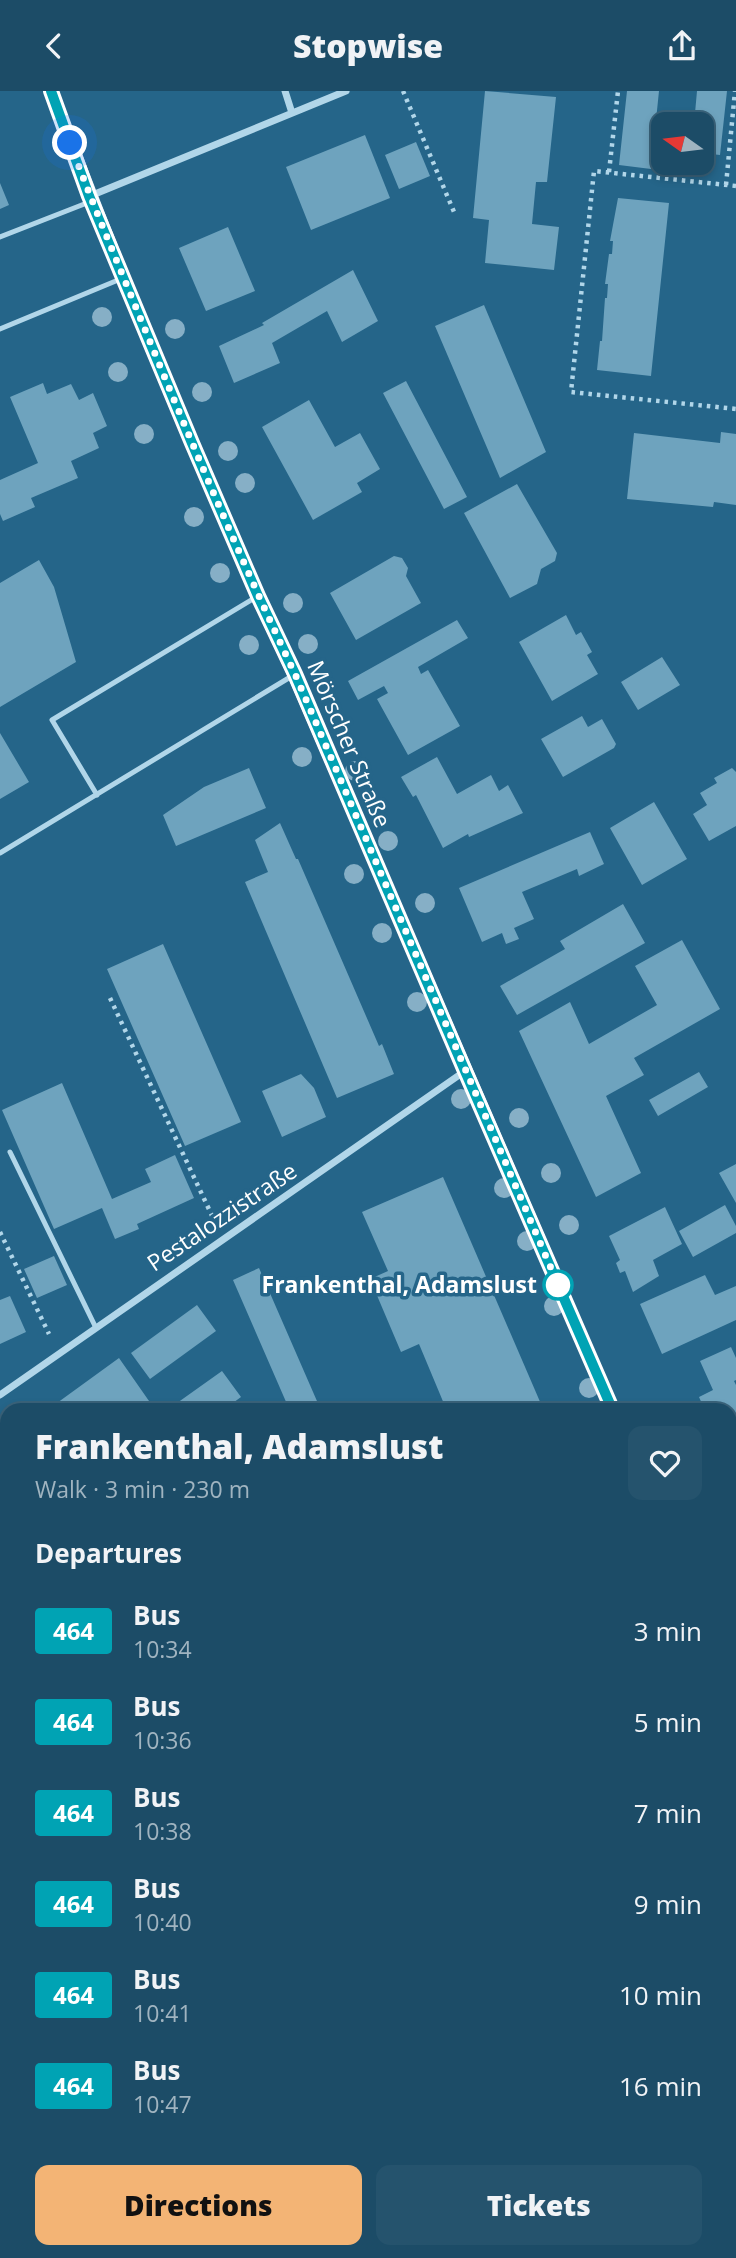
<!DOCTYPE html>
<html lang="en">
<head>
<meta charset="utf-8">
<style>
	:root { --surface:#1c4c67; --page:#25536d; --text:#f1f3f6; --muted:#a0b4c0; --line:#3a637b; --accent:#f3b475 }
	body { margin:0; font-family:"Open Sans",sans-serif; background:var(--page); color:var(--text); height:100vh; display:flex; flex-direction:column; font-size:26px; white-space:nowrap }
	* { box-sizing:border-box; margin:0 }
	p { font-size:23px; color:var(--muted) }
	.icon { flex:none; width:38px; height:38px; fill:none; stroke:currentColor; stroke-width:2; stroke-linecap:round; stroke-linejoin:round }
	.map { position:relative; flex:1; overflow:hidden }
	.drawer { position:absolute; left:0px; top:1312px; width:737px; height:856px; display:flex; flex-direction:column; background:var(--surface); border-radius:21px 21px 0 0; box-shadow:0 4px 10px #0003,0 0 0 2px var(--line) }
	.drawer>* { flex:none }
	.badge { padding:0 14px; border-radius:5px; font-size:24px; line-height:46px }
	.needle { width:46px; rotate:284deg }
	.fabs { position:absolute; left:651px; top:21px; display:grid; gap:14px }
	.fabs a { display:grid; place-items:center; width:63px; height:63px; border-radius:14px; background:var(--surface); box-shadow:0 4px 10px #0003,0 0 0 2px var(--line); font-size:35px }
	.you { position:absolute; width:35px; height:35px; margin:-18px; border:5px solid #fff; border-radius:50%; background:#1a73e8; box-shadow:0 0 0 10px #1a73e833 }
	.map>.badge { position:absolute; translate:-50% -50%; box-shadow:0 0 0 4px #fff }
	h2 { padding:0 35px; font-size:26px; line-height:63px }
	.round { display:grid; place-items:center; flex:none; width:74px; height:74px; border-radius:14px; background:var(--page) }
	.summary { display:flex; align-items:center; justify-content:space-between; height:119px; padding:0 35px }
	h1 { font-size:33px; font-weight:800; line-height:52px }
	.action { display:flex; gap:14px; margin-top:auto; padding:14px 35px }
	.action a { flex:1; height:80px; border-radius:14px; background:var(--accent); color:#111; font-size:28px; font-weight:800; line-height:80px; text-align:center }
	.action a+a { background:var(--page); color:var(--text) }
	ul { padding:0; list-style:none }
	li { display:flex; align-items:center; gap:21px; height:91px; padding:0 35px }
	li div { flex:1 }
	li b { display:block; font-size:26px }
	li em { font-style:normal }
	li .badge { min-width:77px; font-weight:700; text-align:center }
	header { display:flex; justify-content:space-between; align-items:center; height:91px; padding:0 35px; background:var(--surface); font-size:32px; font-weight:800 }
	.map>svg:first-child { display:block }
	.building { fill:#6ea3be }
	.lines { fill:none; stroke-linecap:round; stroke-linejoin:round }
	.path { stroke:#b1d6e9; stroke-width:4.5; stroke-dasharray:3.5 5; stroke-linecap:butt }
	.lane { stroke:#b1d6e9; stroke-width:5 }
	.street { stroke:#b1d6e9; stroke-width:7 }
	.secondary { stroke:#dceef8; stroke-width:14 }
	.tree { fill:#86afc6 }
	.line-casing { stroke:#fff; stroke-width:16 }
	.line { stroke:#00a3b4; stroke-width:10 }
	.walk { stroke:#fff; stroke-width:7; stroke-dasharray:0 12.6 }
	.stop-dot { fill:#fff; stroke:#00a3b4; stroke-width:3.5 }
	.labels { text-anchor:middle; stroke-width:7; stroke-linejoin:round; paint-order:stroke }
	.street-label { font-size:23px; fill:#fff; stroke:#256589 }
	.stop-label { font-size:23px; font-weight:bold; fill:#fff; stroke:#256589; text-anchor:end }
</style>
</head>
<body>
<header><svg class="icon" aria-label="back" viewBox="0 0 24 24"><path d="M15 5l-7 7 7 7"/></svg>Stopwise<svg class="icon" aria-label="share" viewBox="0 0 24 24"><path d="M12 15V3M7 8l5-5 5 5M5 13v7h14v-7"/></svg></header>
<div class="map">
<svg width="736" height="2167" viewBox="0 0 736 2167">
	<rect width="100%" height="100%" fill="#256589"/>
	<path class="building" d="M 485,0 L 556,6 L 547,91 L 536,91 L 532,133 L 559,136 L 554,179 L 485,172 L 489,129 L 473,127 Z
		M 627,0 L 659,0 L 651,78 L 619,74 Z
		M 697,0 L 727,0 L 720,64 L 702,62 L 702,33 L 694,33 Z
		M 365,44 L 390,107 L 311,139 L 286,76 Z
		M 416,51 L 430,85 L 399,98 L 385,64 Z
		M 0,92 L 9,114 L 0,118 Z
		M 618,107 L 669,112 L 651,285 L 597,279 L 600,250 L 602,250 L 605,207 L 607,207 L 608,193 L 605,193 L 609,163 L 612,163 L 613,150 L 610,150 Z
		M 228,136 L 255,200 L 206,220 L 179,157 Z
		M 353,179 L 378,230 L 342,251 L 327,220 L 272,252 L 280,272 L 234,292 L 219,255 L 264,234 L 262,232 Z
		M 484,214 L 546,361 L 500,387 L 435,235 Z
		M 406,290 L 467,406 L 444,418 L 383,302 Z
		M 43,292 L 47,303 L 71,293 L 79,309 L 93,302 L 107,335 L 93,342 L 99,357 L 71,370 L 78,387 L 31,407 L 35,416 L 3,430 L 0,423 L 0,389 L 38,372 L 10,306 Z
		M 309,309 L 335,356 L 360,342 L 380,378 L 357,392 L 362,401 L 313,429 L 262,336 Z
		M 721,341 L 736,343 L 736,414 L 714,411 L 713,416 L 627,408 L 634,342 L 720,352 Z
		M 517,393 L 557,462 L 555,470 L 541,478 L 537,493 L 510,507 L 464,422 Z
		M 394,465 L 402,467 L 408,477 L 406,485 L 421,512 L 356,549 L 330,502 Z
		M 39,469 L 54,496 L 76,571 L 0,616 L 0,492 Z
		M 566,524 L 576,544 L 581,541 L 592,561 L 587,564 L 598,583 L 552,610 L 519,551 Z
		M 457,529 L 468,547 L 418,576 L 421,583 L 428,579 L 460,635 L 408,664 L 377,608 L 388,602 L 384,595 L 358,609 L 348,590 Z
		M 662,566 L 680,594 L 638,619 L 621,591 Z
		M 582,625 L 588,636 L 602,628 L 616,653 L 614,657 L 563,686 L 541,648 Z
		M 0,642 L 29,691 L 0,708 Z
		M 437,666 L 457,703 L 491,684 L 499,700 L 508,694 L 523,722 L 469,746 L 468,743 L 443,757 L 416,704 L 413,706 L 401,686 Z
		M 249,677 L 266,717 L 176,755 L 163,724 L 204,696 Z
		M 732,677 L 736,681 L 736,735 L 709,750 L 693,723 L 707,714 L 700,702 L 717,692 L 714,687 Z
		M 654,711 L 687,768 L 642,794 L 610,737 Z
		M 280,732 L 296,768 L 298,768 L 379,955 L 382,953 L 394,983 L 337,1007 L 245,791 L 268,781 L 255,749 Z
		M 590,741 L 604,773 L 579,785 L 577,778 L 522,801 L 534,828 L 514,837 L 519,848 L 506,853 L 502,842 L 482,851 L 459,797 Z
		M 623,813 L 645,852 L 517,924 L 500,895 L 565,858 L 560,850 Z
		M 682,849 L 720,918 L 634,967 L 644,984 L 606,1005 L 641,1082 L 596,1106 L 519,940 L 570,911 L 589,953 L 657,914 L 635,875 Z
		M 163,853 L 241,1031 L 185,1055 L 107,878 Z
		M 699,981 L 708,996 L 658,1025 L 649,1009 Z
		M 301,983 L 314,997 L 326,1026 L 282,1046 L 262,1000 Z
		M 62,992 L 112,1108 L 151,1091 L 145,1078 L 175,1064 L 194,1107 L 137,1133 L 139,1138 L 115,1148 L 102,1117 L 54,1138 L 2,1019 Z
		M 736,1073 L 736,1112 L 719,1082 Z
		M 443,1086 L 544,1320 L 447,1320 L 419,1253 L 401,1261 L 370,1188 L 388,1180 L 362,1121 Z
		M 725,1114 L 736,1135 L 736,1142 L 693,1166 L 679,1140 Z
		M 665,1116 L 682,1153 L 653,1169 L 659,1185 L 633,1201 L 625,1180 L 620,1182 L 616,1172 L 620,1169 L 609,1145 Z
		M 54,1165 L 67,1194 L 37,1207 L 24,1178 Z
		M 259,1177 L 320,1317 L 316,1320 L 290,1320 L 233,1189 Z
		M 705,1184 L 715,1204 L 736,1195 L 736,1229 L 662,1263 L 640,1213 Z
		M 10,1205 L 26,1241 L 0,1253 L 0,1209 Z
		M 197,1214 L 216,1240 L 150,1288 L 131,1262 Z
		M 731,1256 L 736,1267 L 736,1289 L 734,1290 L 736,1294 L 736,1375 L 730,1378 L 730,1320 L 692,1319 L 703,1315 L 699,1306 L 713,1299 L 700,1270 Z
		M 119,1267 L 156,1320 L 63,1320 L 57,1312 Z
		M 222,1280 L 241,1306 L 222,1320 L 172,1320 L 170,1317 Z
		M 7,1343 L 7,1379 L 0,1369 L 0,1348 Z
		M 0,1412 L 7,1422 L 7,1451 L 2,1444 L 0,1446 Z
		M 7,1463 L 7,1526 L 0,1516 L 0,1485 L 5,1482 L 0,1475 L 0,1468 Z
		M 0,1701 L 7,1710 L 7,1798 L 0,1788 Z
		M 736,1786 L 736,1898 L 730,1884 L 730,1788 Z
		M 7,2078 L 7,2134 L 0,2139 L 0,2084 Z
		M 125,2161 L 158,2161 L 162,2167 L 117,2167 Z
		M 269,2161 L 321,2161 L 324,2167 L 272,2167 Z
		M 437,2161 L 488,2161 L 491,2167 L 440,2167 Z"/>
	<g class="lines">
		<path class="path" d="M 403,0 L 454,121
			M 609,81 L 618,0
			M 726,94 L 735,0
			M 736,95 L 594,80 L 571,301 L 736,318
			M 110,907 L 214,1129
			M 0,1141 L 49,1243
			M 0,1805 L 7,1814"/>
		<path class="lane" d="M 0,146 L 92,110
			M 0,238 L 123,187
			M 97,704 L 52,629 L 258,505
			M 0,762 L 292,585
			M 10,1061 L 96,1237"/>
		<path class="street" d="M 285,0 L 292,22
			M 90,105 L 346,0
			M 0,1304 L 465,980
			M 730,1484 L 736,1477
			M 0,1588 L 7,1597
			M 730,1738 L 736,1735
			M 382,2161 L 385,2167
			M 77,2167 L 85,2161"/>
		<path class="secondary" d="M 51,0 C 113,169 184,335 256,500 C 268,529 283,557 295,585 C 402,830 506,1075 613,1320
			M 730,1587 L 736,1601"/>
	</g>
	<g class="tree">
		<circle cx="102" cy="226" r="10"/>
		<circle cx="175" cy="238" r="10"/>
		<circle cx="118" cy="281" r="10"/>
		<circle cx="202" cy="301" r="10"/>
		<circle cx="144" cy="343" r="10"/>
		<circle cx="228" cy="360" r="10"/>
		<circle cx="245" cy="392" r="10"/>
		<circle cx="194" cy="426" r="10"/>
		<circle cx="220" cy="482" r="10"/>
		<circle cx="293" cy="512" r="10"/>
		<circle cx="308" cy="553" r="10"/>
		<circle cx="249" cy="554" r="10"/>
		<circle cx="302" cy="666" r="10"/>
		<circle cx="355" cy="680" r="10"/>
		<circle cx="388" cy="750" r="10"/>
		<circle cx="354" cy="783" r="10"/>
		<circle cx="425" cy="812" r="10"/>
		<circle cx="382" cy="842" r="10"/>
		<circle cx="417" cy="911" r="10"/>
		<circle cx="461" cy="1008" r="10"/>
		<circle cx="519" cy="1027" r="10"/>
		<circle cx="551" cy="1082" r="10"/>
		<circle cx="504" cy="1097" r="10"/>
		<circle cx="569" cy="1134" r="10"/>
		<circle cx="527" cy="1150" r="10"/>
		<circle cx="554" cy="1215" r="10"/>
		<circle cx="589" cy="1297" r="10"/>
	</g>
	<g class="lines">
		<g class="line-casing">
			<path id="line" d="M 51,0 L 89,105 L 192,352 L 258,505 L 295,583 L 465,980 L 613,1320"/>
		</g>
		<use href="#line" class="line"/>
		<path class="walk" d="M 70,52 C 93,114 119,175 144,236 C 192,353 241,469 295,583 L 560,1198 L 558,1194"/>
	</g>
	<circle class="stop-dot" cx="558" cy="1194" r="14"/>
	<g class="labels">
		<g class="street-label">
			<text transform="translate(349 653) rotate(67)" y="8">Mörscher Straße</text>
			<text transform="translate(222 1126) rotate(-34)" y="8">Pestalozzistraße</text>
		</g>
		<g class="stop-label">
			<text x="537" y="1202">Frankenthal, Adamslust</text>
		</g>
	</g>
</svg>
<div class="fabs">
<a><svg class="needle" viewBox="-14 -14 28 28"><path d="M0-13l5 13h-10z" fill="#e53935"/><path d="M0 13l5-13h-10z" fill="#a0b4c0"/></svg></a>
</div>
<div class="you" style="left:70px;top:52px"></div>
<section class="drawer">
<div class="summary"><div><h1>Frankenthal, Adamslust</h1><p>Walk · 3 min · 230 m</p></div><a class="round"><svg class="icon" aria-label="heart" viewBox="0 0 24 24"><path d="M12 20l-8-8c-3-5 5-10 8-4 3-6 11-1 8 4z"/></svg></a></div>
<h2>Departures</h2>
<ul>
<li><span class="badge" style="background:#00a3b4;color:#fff">464</span><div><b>Bus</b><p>10:34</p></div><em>3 min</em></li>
<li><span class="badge" style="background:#00a3b4;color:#fff">464</span><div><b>Bus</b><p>10:36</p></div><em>5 min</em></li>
<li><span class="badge" style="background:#00a3b4;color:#fff">464</span><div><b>Bus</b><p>10:38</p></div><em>7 min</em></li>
<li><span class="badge" style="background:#00a3b4;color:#fff">464</span><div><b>Bus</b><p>10:40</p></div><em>9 min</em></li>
<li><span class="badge" style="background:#00a3b4;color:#fff">464</span><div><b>Bus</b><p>10:41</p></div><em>10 min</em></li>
<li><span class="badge" style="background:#00a3b4;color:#fff">464</span><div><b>Bus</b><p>10:47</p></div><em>16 min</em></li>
</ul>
<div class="action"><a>Directions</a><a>Tickets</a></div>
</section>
</div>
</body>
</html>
